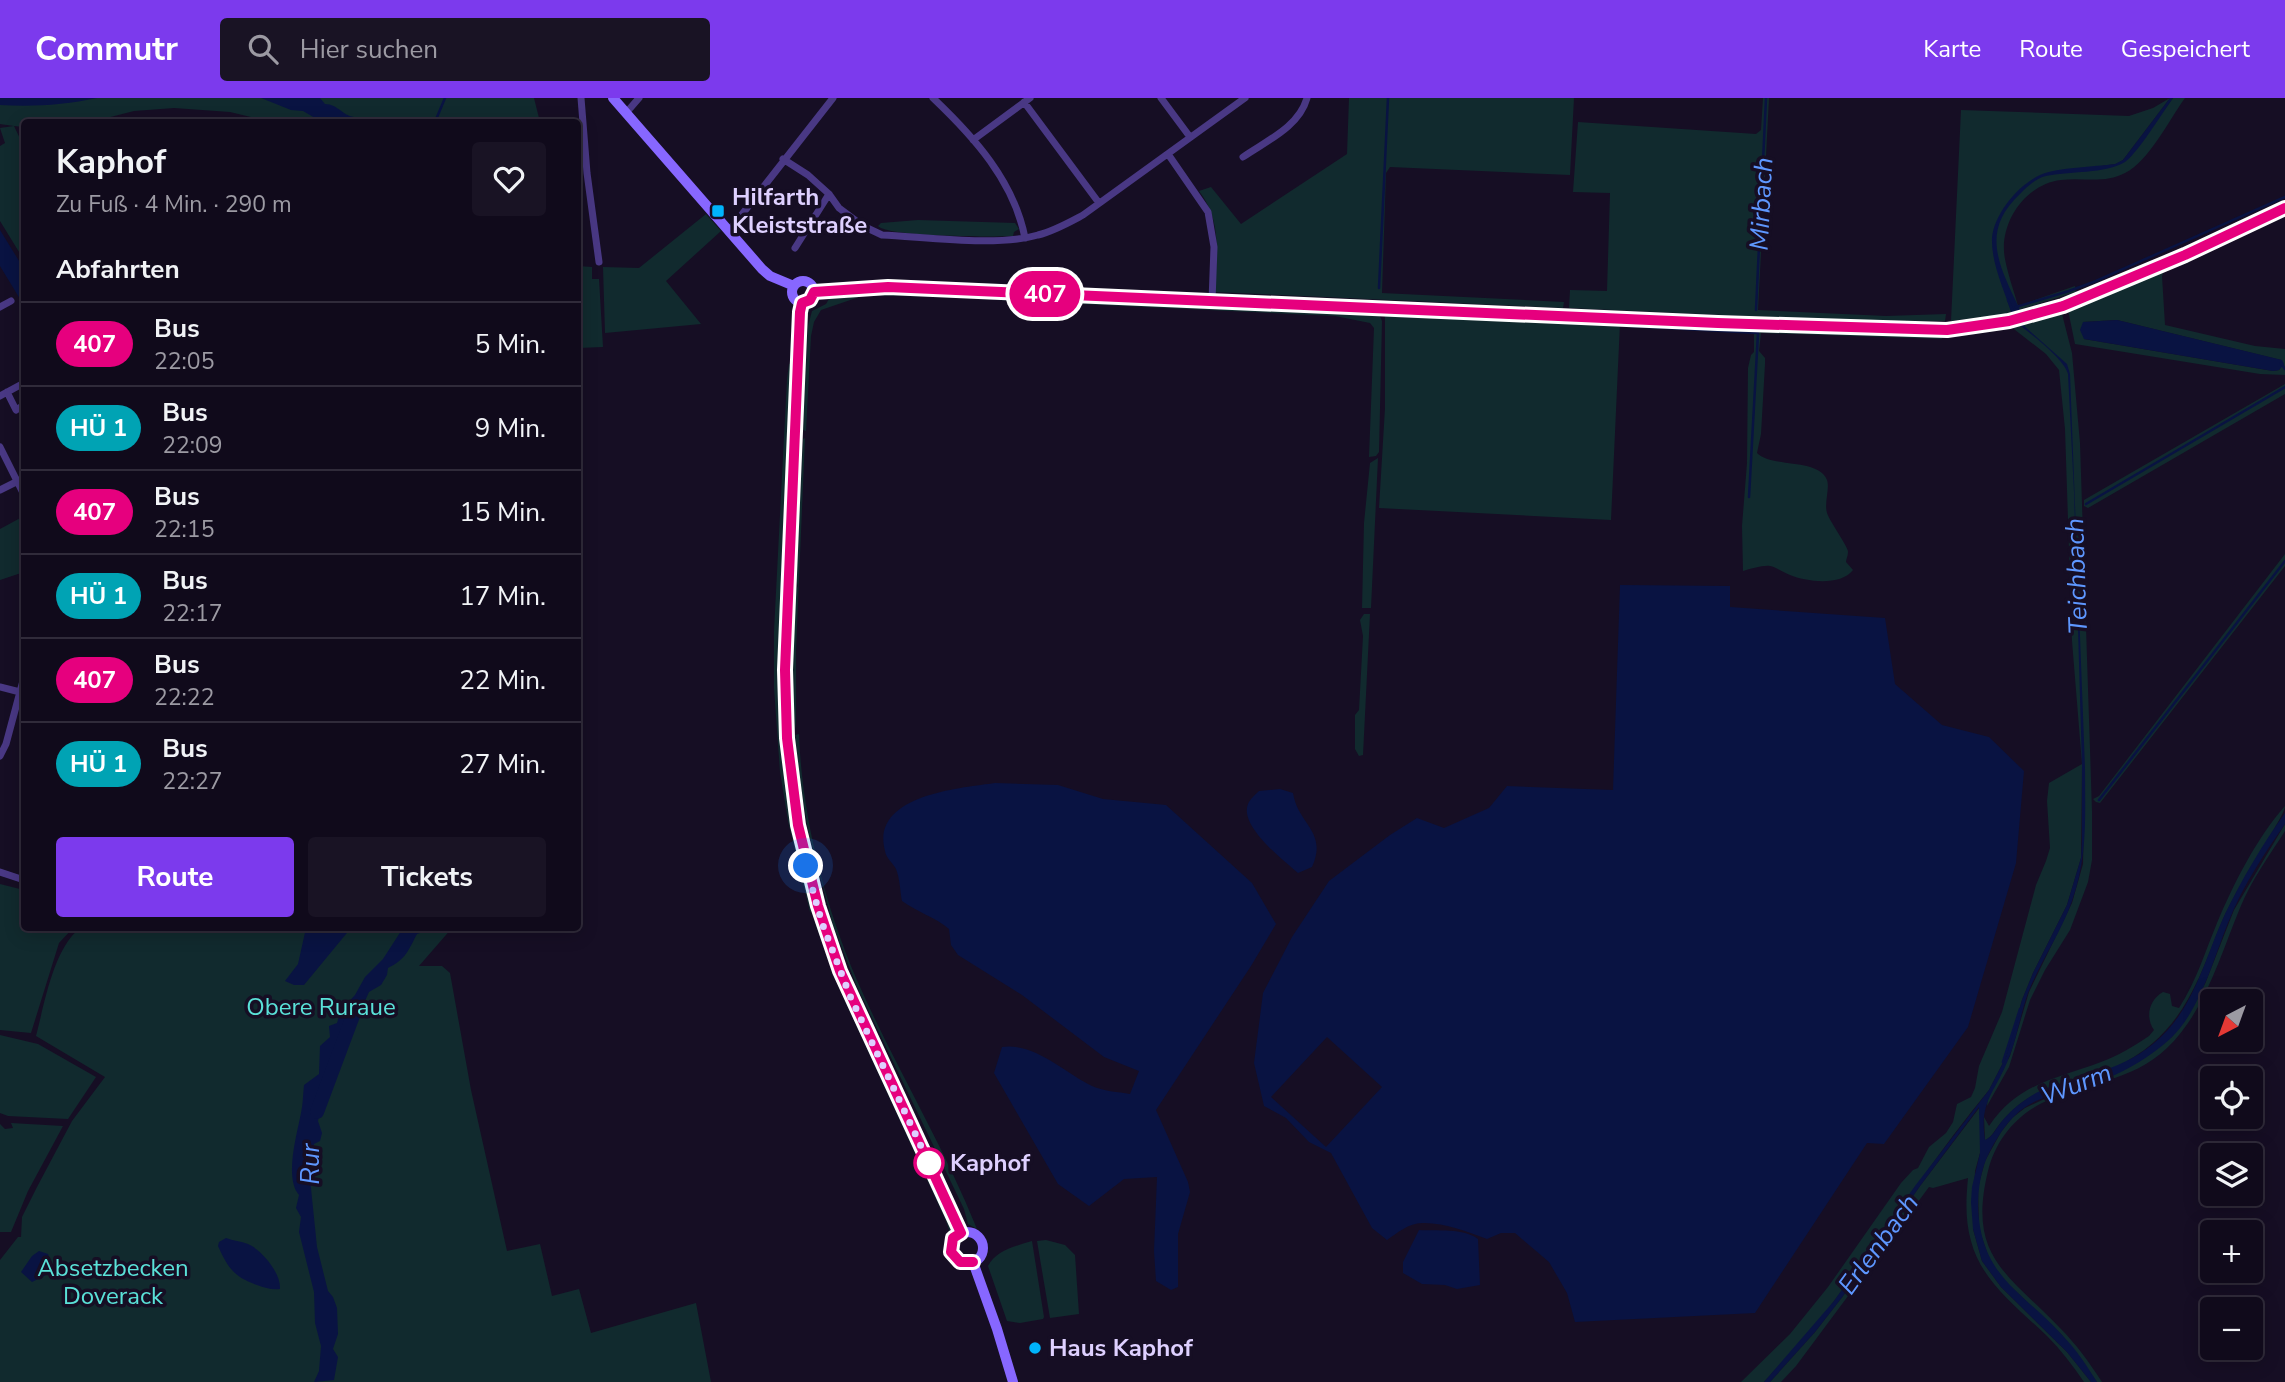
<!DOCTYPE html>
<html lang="de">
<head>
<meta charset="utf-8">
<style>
	:root { --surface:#100a1b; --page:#191324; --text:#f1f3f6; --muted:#9c9aa3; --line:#302b3a; --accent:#7c3aed }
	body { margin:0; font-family:"Nunito Sans",sans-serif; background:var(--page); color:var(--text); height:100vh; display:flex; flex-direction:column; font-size:26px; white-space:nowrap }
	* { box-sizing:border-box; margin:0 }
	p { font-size:23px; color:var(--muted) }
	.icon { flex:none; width:38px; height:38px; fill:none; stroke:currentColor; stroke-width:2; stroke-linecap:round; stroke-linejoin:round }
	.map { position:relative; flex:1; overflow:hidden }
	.details { position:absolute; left:21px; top:21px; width:560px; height:812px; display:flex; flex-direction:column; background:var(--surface); border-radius:7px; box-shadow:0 4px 18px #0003,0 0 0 2px var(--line) }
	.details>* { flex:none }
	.badge { padding:0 14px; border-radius:23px; font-size:24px; line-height:46px }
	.needle { width:46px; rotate:221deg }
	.fabs { position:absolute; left:2200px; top:891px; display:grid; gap:14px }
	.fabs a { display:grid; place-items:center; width:63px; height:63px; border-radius:7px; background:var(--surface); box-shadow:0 4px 18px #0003,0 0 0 2px var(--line); font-size:35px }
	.you { position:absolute; width:35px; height:35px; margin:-18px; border:5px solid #fff; border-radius:50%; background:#1a73e8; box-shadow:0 0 0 10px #1a73e833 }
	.map>.badge { position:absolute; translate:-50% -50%; box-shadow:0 0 0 4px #fff }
	h2 { padding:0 35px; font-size:26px; line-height:63px }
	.round { display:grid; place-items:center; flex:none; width:74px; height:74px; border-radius:7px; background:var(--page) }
	.summary { display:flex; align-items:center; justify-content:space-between; height:119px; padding:0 35px }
	h1 { font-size:33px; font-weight:700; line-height:52px }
	.action { display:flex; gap:14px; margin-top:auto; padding:14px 35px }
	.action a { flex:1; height:80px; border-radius:7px; background:var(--accent); color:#fff; font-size:28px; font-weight:700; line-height:80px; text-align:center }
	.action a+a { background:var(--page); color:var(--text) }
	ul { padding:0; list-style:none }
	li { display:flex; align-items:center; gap:21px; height:84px; padding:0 35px; border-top:2px solid var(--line) }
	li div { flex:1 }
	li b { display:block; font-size:26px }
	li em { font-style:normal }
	li .badge { min-width:77px; font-weight:700; text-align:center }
	header { display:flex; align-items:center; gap:42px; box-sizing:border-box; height:98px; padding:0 35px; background:var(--accent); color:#fff }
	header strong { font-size:33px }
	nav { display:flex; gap:38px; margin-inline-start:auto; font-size:24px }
	.search { width:490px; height:63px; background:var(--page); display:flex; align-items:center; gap:18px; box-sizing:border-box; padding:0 24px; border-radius:7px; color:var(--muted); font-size:26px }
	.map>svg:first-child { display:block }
	.green { fill:#112a2e; fill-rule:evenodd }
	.water { fill:#091342; fill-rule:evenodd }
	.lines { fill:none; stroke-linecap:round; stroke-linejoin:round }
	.stream { stroke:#091342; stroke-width:2.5 }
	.river { stroke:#091342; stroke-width:14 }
	.minor { stroke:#493884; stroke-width:7 }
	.tertiary { stroke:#493884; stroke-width:8 }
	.secondary { stroke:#8767ff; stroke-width:10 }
	.line-casing { stroke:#fff; stroke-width:16 }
	.line { stroke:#e6007e; stroke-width:10 }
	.walk { stroke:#ded0ff; stroke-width:7; stroke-dasharray:0 12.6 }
	.poi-dot { fill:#00b4fb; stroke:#160e24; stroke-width:2.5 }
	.stop-dot { fill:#fff; stroke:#e6007e; stroke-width:3.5 }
	.labels { text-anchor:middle; stroke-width:7; stroke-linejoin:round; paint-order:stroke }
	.poi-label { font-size:24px; font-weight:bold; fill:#ded0ff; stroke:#160e24; text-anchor:start }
	.park-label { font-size:24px; fill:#5ae1d8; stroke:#160e24 }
	.stop-label { font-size:24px; font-weight:bold; fill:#ded0ff; stroke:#160e24; text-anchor:start }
	.water-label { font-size:26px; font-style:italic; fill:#5e97ff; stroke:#160e24 }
</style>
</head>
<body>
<header>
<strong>Commutr</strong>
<div class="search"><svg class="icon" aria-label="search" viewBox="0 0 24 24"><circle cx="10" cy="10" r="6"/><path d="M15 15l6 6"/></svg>Hier suchen</div>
<nav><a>Karte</a><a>Route</a><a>Gespeichert</a></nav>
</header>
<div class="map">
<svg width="2285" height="1284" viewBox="0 0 2285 1284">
	<rect width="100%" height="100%" fill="#160e24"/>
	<path class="green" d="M 0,0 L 534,0 L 540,24 L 272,24 L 230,14 L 174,10 L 134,13 L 91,24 L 24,24 L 24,29 L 14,28 L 24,49 L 24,162 L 0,123 L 0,48 L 5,45 L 0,30 L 14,28 L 0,26 Z
		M 1349,0 L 1574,0 L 1570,77 L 1390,69 L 1386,75 L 1382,195 L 1564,204 L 1563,210 L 1215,194 C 1216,158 1223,124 1199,93 L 1211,89 L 1241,126 L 1347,56 Z
		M 1763,0 L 1769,0 L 1758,212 L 1886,218 L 1946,216 L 1945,223 L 1881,224 L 1569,210 L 1570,192 L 1607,193 L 1610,95 L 1573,94 L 1578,24 L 1756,36 L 1761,32 Z
		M 2170,0 L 2123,62 L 2116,66 L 2079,71 L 2114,68 L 2130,59 L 2173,0 L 2185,0 C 2169,22 2149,63 2125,75 C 2105,86 2082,79 2061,82 C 2025,86 1998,126 2005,161 C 2008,177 2014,193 2018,208 L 2075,188 L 2076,194 L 2005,216 L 1951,223 L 1961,12 L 2129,18 L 2153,10 Z
		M 706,116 L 721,133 L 666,183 L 701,226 L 605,235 L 603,169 L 639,170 Z
		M 918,122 L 1015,125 L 1019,131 L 1014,134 L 1013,138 C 992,139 888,139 878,128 L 881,125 Z
		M 2209,150 L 2164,173 L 2162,178 L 2165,227 L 2255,248 L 2285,251 L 2285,277 L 2260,276 L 2075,246 L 2068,212 L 2070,209 ZM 2117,222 L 2281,262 L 2283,266 L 2279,272 L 2273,273 L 2084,241 L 2083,224 Z
		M 578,168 L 592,169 L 592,181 L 599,181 L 603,249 L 578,250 Z
		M 885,192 L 939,195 L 939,199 L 865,197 L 821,212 L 814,224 L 811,238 L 806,333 L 803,332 L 808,228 L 812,213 L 826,206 L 829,201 L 863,194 Z
		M 976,197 L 1378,214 L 1382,223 L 1379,354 L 1376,358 L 1369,359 L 1374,230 L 1370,225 L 1335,218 L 975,201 Z
		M 1218,198 L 1560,212 L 1561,214 L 1219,199 Z
		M 1390,214 L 1620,225 L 1611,422 L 1379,410 L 1385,310 L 1385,217 Z
		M 2060,214 L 2062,216 L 2072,255 L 2080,345 L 2092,713 L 2092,762 L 2088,784 L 2070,832 L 2045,872 L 2030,902 L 2009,969 L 1987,1008 L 1988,998 L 2010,958 L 2029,894 L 2072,805 L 2083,766 L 2085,670 L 2082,667 L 2081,760 L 2067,807 L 2033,875 L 2022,902 L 2006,959 L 1989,992 C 1933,1059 1887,1134 1834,1203 C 1813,1232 1788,1257 1764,1284 L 1741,1284 L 1790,1236 L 1828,1189 L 1901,1085 L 1913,1072 L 1918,1070 L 1929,1049 L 1946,1035 L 1953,1024 L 1957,1006 L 1971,999 L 1975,990 L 1979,968 L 2002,914 L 2036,787 L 2046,763 L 2050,750 L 2047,703 L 2049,685 L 2082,666 L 2072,543 L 2065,331 L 2059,272 L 2046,256 L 2010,228 L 1949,237 L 1949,235 L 2018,225 Z
		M 1628,225 L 1941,237 L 1942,241 L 1761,235 L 1759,253 L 1765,260 L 1765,266 L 1761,336 L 1757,355 C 1771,370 1819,360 1827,382 C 1830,390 1824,405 1827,415 C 1830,424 1849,450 1848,454 C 1848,458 1846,461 1846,464 L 1853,472 C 1841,488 1807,484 1790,477 C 1784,475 1776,469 1770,468 C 1763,467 1750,471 1743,473 L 1742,428 L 1747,365 L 1748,270 L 1751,257 L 1754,254 L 1754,235 L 1624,229 Z
		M 793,265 C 787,319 788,375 785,430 C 780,562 774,681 814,810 L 810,814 L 788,723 L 780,674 L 774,590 L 774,533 L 787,281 L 789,266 Z
		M 2285,286 L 2285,296 L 2088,410 L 2084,408 L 2084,402 Z
		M 805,340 L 796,553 L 796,631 C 792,609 788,504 798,488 L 796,481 L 803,341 Z
		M 1378,360 L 1371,510 L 1362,510 L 1364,425 L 1370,365 Z
		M 24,418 L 24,474 L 0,482 L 0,431 Z
		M 2285,456 L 2285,468 L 2100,705 L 2096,704 L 2093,701 L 2099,698 Z
		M 1364,516 L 1370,516 L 1363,657 L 1359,658 L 1355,651 L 1355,617 L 1359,612 L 1363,538 L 1360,522 Z
		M 799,636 C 802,719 824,804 856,880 C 893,965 942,1044 977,1131 L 968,1126 L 964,1111 L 857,889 L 833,827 L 808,732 L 800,684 L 795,637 Z
		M 2285,708 C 2285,717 2251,767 2244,781 C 2234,798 2225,815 2218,833 C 2195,893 2177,939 2116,969 C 2092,980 2064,983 2040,994 C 2025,1000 2009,1014 1999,1027 C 1994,1033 1992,1039 1985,1042 L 1984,1019 L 1989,1028 C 2018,985 2056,981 2101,964 C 2118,958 2134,948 2149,938 L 2154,932 C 2145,919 2149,902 2163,894 L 2170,896 L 2172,908 L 2179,910 C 2196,884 2205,854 2217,825 C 2234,785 2256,741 2285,708 Z
		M 2285,726 L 2285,733 C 2269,758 2251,783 2240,810 C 2220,858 2205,914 2167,950 C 2132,984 2083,985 2042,1005 C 2014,1019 1995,1044 1988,1073 C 1967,1159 2008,1176 2060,1230 C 2076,1246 2089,1264 2102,1284 L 2097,1284 L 2062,1237 L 2005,1183 L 1990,1163 L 1979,1131 L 1978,1090 L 1985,1063 L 2001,1034 L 2012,1020 L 2025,1010 L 2053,997 L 2097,983 L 2172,939 L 2205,886 L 2234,812 Z
		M 0,786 L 24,792 L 24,830 L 73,830 L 59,845 L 31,935 L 0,932 Z
		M 815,825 L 819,826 L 957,1137 L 953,1144 L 946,1123 L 839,890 Z
		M 80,830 L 452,830 L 419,868 L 442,868 L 450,875 L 471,992 L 507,1153 L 540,1146 L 552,1198 L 579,1191 L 591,1235 L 696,1205 L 711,1284 L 0,1284 L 0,1162 L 18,1139 L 21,1139 L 22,1119 L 37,1089 L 72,1023 L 105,979 L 36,938 C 45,904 53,852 80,830 Z
		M 0,937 L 38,946 L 96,979 L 68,1021 L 8,1018 L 0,1015 Z
		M 1980,1009 L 1980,1055 L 1975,1073 L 1973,1131 L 1982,1163 L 2001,1189 L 2067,1254 L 2091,1284 L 2084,1284 C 2073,1268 2061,1252 2047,1238 C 2019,1211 1981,1183 1971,1143 C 1965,1122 1966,1101 1968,1080 L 1933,1090 L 1929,1089 L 1796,1268 L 1781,1284 L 1770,1284 L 1815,1234 L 1843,1198 L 1920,1088 Z
		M 11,1025 L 63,1028 L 28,1093 L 11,1134 L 0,1134 L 0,1026 L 5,1031 L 13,1030 Z
		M 1046,1142 L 1065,1147 L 1075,1157 L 1079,1216 L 1050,1220 L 1037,1143 Z
		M 1032,1143 L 1044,1219 L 1043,1221 L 1020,1225 L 1007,1223 L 988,1168 C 996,1152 1016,1148 1032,1143 Z"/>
	<path class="water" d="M 0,0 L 97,0 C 65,7 33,9 0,7 Z
		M 261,0 L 320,0 L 325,6 C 339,6 344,21 359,19 L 360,24 L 322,24 L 303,13 L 291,12 Z
		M 2170,0 L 2173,0 C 2163,14 2137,56 2125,64 C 2106,76 2068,73 2046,78 C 2036,80 2027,89 2020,96 C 1979,134 2000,169 2020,212 L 2011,214 C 2004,191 1991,165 1992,140 C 1994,116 2018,87 2040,77 C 2059,69 2094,69 2115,66 L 2123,62 Z
		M 0,132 L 24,171 L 24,203 L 20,201 L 0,168 Z
		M 2117,222 L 2282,262 L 2284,266 L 2279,272 L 2273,273 L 2084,241 L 2080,232 L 2083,224 Z
		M 2020,227 L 2023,227 L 2067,266 L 2070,276 L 2085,670 C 2085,717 2088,758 2072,803 C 2061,835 2040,864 2028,895 C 2020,917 2017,941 2008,962 C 1995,995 1979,1003 1985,1042 C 1993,1039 1996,1030 2002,1023 C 2012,1011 2026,1000 2040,993 C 2080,976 2116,976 2153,946 C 2194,913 2204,862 2225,816 C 2242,781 2262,747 2285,715 L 2285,726 C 2266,753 2246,783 2233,813 C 2215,853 2203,910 2170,941 C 2152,957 2129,972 2107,980 C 2084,988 2059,993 2036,1003 C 2014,1013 2001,1032 1990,1053 C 1981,1070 1978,1090 1978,1109 C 1981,1179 2021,1192 2062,1237 C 2076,1251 2087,1268 2097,1284 L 2091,1284 L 2067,1254 L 2001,1189 L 1982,1163 L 1973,1131 L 1971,1104 L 1972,1089 L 1980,1055 L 1979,1009 L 1920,1088 L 1843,1198 L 1815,1234 L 1770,1284 L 1764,1284 L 1834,1203 L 1915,1088 L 1989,992 L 2006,959 L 2022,902 L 2033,875 L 2067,807 L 2081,760 L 2082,743 L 2082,667 L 2074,394 L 2068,276 C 2064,261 2033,238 2020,227 Z
		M 1620,487 L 1730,488 L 1730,509 L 1885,520 L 1895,586 L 1942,627 L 1989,639 L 2024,673 L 2016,765 L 1968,929 L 1884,1046 L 1867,1045 L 1755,1215 L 1575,1224 L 1567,1195 L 1549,1164 L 1515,1135 L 1501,1135 L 1487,1141 C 1469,1134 1442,1124 1422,1125 C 1409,1125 1397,1135 1387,1142 L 1372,1130 L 1331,1055 L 1309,1044 L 1286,1020 L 1264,1008 L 1254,965 L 1263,895 L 1292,839 L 1329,783 L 1390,737 L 1417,720 L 1444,730 L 1489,710 L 1507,688 L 1613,692 ZM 1327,939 L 1382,989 L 1326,1049 L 1271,999 Z
		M 995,685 L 1058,687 L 1103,701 L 1166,707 L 1252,785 L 1276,826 L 1251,868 L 1156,1012 L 1188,1084 L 1190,1094 L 1178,1136 L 1178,1189 L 1171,1192 L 1156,1183 L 1154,1153 L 1157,1079 L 1124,1081 L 1089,1108 L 1058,1086 L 994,975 L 1002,949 C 1034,944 1065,975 1092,988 C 1103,993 1118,994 1130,996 L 1139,973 L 1104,959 L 1022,897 L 958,857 L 951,847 L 949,831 C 935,819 917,814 902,803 C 900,793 900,781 896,771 C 893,765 886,760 885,753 C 870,697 960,690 995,685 Z
		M 1280,691 L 1293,695 C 1298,727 1328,733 1312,769 L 1298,775 C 1283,762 1239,728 1248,706 C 1250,701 1255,697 1259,693 Z
		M 306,830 L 351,830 L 304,887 L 294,887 L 285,883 L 298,866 Z
		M 403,830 L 430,830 L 426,833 L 417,836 C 408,853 406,861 388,870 L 387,877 L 381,887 L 369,894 L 356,923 L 342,939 L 326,982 L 318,1023 L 322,1035 L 320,1043 L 314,1046 L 309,1071 L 317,1149 L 328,1193 L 333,1199 L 337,1210 L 338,1236 L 333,1251 L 338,1259 L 334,1282 L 314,1284 L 319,1273 L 321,1248 L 315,1225 L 314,1194 L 299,1134 L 301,1119 L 296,1110 L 299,1097 C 284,1080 297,1036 301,1015 C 303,1006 303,996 304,987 L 319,976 L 320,948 L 330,939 L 329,928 L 337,925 L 341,912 L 355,897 L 365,879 L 383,861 Z
		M 1419,1132 C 1436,1133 1464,1130 1478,1141 L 1480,1187 L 1457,1191 L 1445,1187 L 1422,1186 L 1403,1175 L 1403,1164 Z
		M 226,1140 C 233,1143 241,1143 248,1146 C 262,1152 281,1175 280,1191 C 272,1192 265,1190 257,1187 C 234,1179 228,1170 218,1148 L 219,1144 Z
		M 39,1153 L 48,1156 L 51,1166 L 46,1177 L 32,1184 L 21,1174 L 32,1158 Z"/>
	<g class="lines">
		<path class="stream" d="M 435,24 L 445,0
			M 1379,190 L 1388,0
			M 2008,202 L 2015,218
			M 2016,209 L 2069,193 L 2096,183 L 2285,99
			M 1756,212 L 1766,0
			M 1403,218 L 1461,219
			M 1475,220 L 1617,227
			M 1630,228 L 1758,235 L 1749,399
			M 2281,265 L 2285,271
			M 2086,406 L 2285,289
			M 2099,702 L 2285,463
			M 2003,964 L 2020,911"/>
		<path class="river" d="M 317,1014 L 354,915"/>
		<path class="minor" d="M 581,0 L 587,75 L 599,164
			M 933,0 C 974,39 1014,83 1025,140
			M 1161,0 L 1190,39
			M 1024,4 L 1099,105
			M 626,15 L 639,0
			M 973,42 L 1030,0
			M 1168,56 L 1208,114 L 1214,149 L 1212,203
			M 1243,59 C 1266,43 1299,29 1307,0
			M 783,61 L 808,77 L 829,96 L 839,110 L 863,128 L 882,137 C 926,139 997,149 1038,137 C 1054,133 1068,125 1083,117 L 1245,0
			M 729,133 L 833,0
			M 795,150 L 829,96
			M 0,209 L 11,203
			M 7,294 L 16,312 L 24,307
			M 0,298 L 22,286 L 24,290
			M 0,349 L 24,397
			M 0,392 L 24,380
			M 0,589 L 20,594
			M 0,658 L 6,646 L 24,579
			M 0,774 L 24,782"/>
		<path class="tertiary" d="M 814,194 L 888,189 L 1767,227 L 1947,232 L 2009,223 L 2063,208 L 2185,157 L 2285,110"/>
		<path class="secondary" d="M 613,0 L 762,171 L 770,178 L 794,188
			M792 194a11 11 0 1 1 22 0a11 11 0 1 1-22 0Z
			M 802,205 L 785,572 L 788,653 L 798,727 L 818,808 L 840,873 L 961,1135
			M951 1150a16 16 0 1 1 32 0a16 16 0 1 1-32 0Z
			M 973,1164 L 997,1231 L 1013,1284"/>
	</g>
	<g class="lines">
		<g class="line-casing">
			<path id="line" d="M 973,1164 L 960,1164 L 951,1154 L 953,1140 L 961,1135 L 840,873 L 818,808 L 798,727 L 787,640 L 785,572 L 800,214 L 802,205 L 810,202 L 814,194 L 888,189 L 1718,225 L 1947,232 L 2009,223 L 2063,208 L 2185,157 L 2285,110"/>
		</g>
		<use href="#line" class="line"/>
		<path class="walk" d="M 806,768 L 822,825 L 850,898 L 929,1065"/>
	</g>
	<g class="poi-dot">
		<rect x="711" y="106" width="14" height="14" rx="3.5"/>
		<circle cx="1035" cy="1250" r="7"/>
	</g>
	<circle class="stop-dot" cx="929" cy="1065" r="14"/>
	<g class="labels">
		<g class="poi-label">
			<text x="732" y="107">Hilfarth<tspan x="732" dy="28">Kleiststraße</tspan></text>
			<text x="1049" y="1258">Haus Kaphof</text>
		</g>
		<g class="park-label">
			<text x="321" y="917">Obere Ruraue</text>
			<text x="113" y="1178">Absetzbecken<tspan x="113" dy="28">Doverack</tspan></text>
		</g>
		<g class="stop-label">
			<text x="950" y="1073">Kaphof</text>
		</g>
		<g class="water-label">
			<text transform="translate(1761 106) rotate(-87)" y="9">Mirbach</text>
			<text transform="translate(2076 478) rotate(-92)" y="9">Teichbach</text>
			<text transform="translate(2076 986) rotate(-21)" y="9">Wurm</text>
			<text transform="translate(310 1066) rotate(-90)" y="9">Rur</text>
			<text transform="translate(1878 1146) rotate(-54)" y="9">Erlenbach</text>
		</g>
	</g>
</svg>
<div class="fabs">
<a><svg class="needle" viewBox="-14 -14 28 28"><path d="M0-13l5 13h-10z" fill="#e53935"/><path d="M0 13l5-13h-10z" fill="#9c9aa3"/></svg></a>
<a><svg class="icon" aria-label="locate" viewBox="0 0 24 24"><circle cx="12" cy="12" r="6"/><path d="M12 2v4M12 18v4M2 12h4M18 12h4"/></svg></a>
<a><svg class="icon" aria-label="layers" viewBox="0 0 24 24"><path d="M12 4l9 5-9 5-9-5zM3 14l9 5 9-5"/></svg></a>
<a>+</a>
<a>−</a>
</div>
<div class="you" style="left:806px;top:768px"></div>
<b class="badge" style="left:1045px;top:196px;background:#e6007e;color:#fff">407</b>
<section class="details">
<div class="summary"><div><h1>Kaphof</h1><p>Zu Fuß · 4 Min. · 290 m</p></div><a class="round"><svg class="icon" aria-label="heart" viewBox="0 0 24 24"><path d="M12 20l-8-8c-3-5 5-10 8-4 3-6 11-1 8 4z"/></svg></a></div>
<h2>Abfahrten</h2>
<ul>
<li><span class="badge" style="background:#e6007e;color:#fff">407</span><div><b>Bus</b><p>22:05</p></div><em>5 Min.</em></li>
<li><span class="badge" style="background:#00a3b4;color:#fff">HÜ 1</span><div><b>Bus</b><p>22:09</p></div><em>9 Min.</em></li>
<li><span class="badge" style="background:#e6007e;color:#fff">407</span><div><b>Bus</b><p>22:15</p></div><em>15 Min.</em></li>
<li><span class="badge" style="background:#00a3b4;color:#fff">HÜ 1</span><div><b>Bus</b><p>22:17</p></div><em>17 Min.</em></li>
<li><span class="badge" style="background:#e6007e;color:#fff">407</span><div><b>Bus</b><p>22:22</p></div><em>22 Min.</em></li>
<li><span class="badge" style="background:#00a3b4;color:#fff">HÜ 1</span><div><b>Bus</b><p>22:27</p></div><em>27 Min.</em></li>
</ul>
<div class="action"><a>Route</a><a>Tickets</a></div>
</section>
</div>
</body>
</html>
